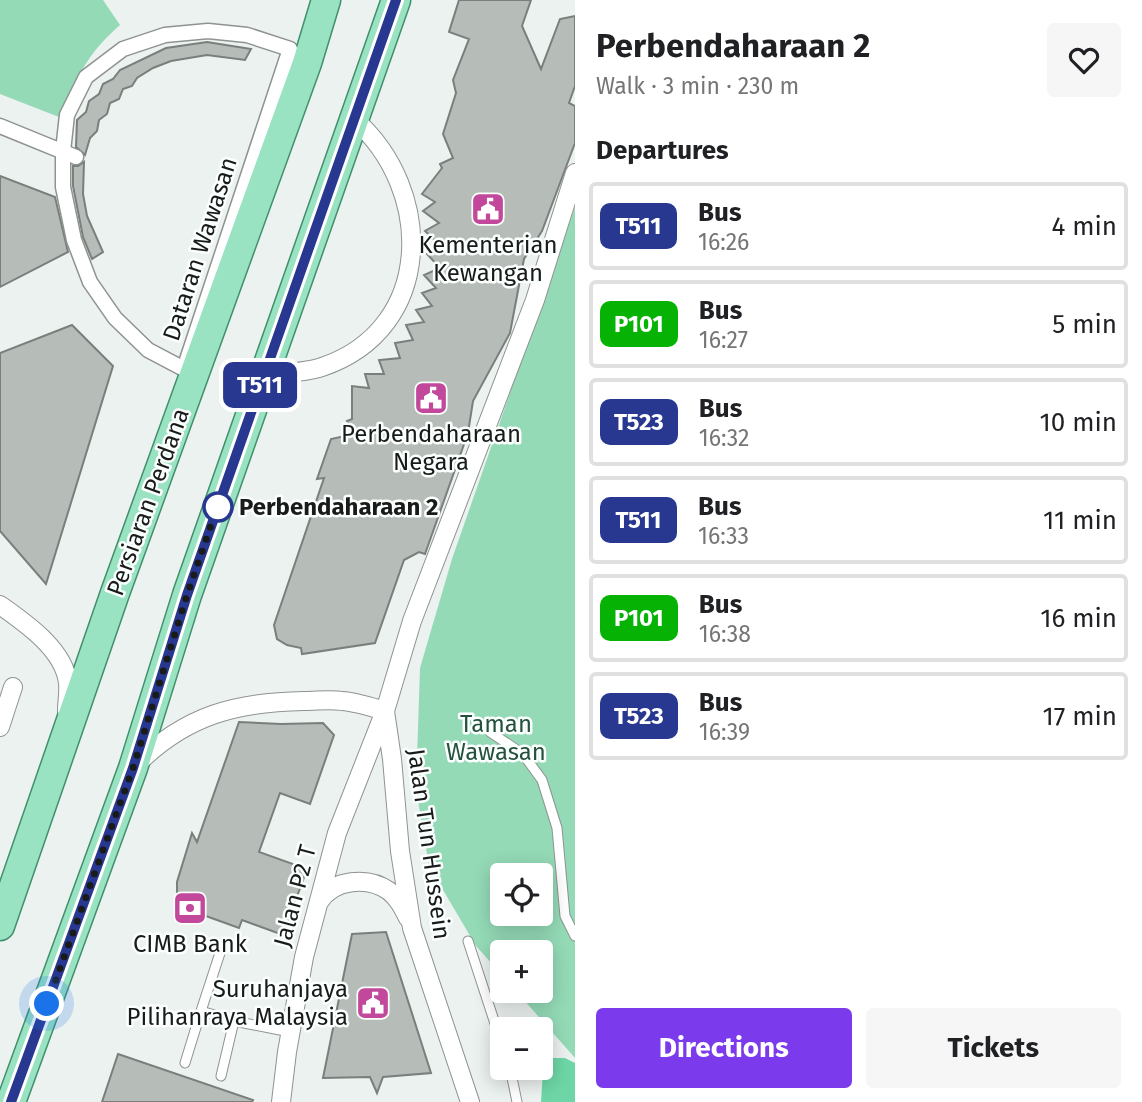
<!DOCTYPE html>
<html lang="en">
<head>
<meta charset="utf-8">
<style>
	:root { --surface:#fff; --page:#f6f6f6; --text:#202124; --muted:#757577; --line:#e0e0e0; --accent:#7c3aed }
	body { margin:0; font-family:"Fira Sans",sans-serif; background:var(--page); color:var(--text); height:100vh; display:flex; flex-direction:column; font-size:26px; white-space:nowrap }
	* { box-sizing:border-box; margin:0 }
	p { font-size:23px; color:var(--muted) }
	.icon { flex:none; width:38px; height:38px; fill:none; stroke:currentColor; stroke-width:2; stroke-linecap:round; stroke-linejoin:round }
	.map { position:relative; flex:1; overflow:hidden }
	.drawer { display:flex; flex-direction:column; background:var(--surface); width:567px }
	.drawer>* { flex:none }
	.badge { padding:0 14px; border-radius:10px; font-size:24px; line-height:46px }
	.buttons { position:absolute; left:490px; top:863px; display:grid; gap:14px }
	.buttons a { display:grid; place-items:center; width:63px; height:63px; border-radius:7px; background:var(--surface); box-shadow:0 4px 18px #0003; font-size:35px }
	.you { position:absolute; width:35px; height:35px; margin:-18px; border:5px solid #fff; border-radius:50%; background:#1a73e8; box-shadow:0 0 0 10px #1a73e833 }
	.map>.badge { position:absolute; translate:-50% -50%; box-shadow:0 0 0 4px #fff }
	h2 { padding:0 21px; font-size:26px; line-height:63px }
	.round { display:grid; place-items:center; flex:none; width:74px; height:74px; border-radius:7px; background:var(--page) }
	.summary { display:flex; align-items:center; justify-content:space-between; height:119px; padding:0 21px }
	h1 { font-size:33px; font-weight:700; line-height:52px }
	.cta { display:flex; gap:14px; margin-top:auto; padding:14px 21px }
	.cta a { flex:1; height:80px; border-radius:7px; background:var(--accent); color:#fff; font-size:28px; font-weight:700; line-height:80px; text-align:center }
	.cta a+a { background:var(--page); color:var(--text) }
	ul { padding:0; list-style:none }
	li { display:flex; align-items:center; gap:21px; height:88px; margin:0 14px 10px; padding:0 7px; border:4px solid var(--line); border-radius:7px }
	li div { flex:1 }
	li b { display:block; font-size:26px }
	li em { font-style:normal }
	li .badge { min-width:77px; font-weight:700; text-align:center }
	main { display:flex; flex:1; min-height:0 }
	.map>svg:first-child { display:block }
	.green { fill:#94dab7; fill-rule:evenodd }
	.water { fill:#6ed6a6 }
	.building { fill:#b6bcb8; stroke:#797f7c; stroke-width:2 }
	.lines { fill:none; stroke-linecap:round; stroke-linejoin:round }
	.service-casing { stroke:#8e9390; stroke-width:11 }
	.pedestrian-casing { stroke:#8e9390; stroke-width:17 }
	.minor-casing { stroke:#8e9390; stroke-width:20 }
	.primary-casing { stroke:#408f6d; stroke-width:31 }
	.service { stroke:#fff; stroke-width:9 }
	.pedestrian { stroke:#fff; stroke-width:14 }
	.minor { stroke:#fff; stroke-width:18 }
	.primary { stroke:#99e2c2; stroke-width:28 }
	.line-casing { stroke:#fff; stroke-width:16 }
	.line { stroke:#283890; stroke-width:10 }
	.walk { stroke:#191b1a; stroke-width:7; stroke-dasharray:0 12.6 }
	.stop-dot { fill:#fff; stroke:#283890; stroke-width:3.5 }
	.labels { text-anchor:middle; stroke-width:5; stroke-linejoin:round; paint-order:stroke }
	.poi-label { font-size:24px; fill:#191b1a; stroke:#fbfffd }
	.street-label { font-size:24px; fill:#191b1a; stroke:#fbfffd }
	.stop-label { font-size:24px; font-weight:bold; fill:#191b1a; stroke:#fbfffd; text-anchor:start }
	.park-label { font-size:24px; fill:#25513d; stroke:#fbfffd }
</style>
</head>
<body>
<main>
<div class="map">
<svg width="575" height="1102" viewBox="0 0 575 1102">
	<rect width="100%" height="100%" fill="#ecf2ef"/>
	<path class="green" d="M 0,0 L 103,0 L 120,25 C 86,55 78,76 59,117 L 0,94 Z
		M 575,207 L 575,1058 L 516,991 L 541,990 L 541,952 L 502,952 L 502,975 L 476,946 L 429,866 L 416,789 L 420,668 L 452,559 ZM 502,875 L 541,875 L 541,914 L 502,914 Z"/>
	<path class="water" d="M 550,1058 L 565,1058 L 575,1063 L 575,1102 L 541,1102 L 543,1070 Z"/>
	<path class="building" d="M 459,0 L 531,0 L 522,26 L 541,69 L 560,19 L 575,16 L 575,86 L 569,103 L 575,106 L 575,143 L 542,231 L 524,259 L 510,333 L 473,401 L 468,433 L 425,554 L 419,552 L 404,560 L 375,643 L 302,654 L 301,648 L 287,645 L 277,639 L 274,625 L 324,478 L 317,479 L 331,439 L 354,434 L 347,421 L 352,419 L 352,386 L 369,388 L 365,374 L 384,374 L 379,360 L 400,358 L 395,343 L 413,340 L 406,325 L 424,322 L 416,310 L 432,306 L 422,293 L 436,288 L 424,275 L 440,268 L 427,254 L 441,246 L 425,231 L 439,223 L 423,211 L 435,202 L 422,194 L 442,168 L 440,164 L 453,158 L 443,134 L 456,93 L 453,80 L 469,39 L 449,32 Z
		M 207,42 L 251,49 L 245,60 L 207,55 L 171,61 L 153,68 L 137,78 L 132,86 L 123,89 L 119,99 L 110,103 L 107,114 L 99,120 L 97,131 L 90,138 L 85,155 L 76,147 L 77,120 L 86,112 L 89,101 L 99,94 L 103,84 L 113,79 L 120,70 L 166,48 Z
		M 84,162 L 83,194 L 87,216 L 103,252 L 92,259 L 83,237 L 73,186 L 73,166 L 78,166 Z
		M 0,176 L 55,197 L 68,252 L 0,287 Z
		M 72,325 L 113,366 L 46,584 L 0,531 L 0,353 Z
		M 239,722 L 281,724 L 323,723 L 334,735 L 310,804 L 280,793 L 259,852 L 307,869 L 283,935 L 242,920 L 239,928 L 192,911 L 184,906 L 177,892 L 177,882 L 192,833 L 197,842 Z
		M 386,932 L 431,1073 L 383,1077 L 377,1093 L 370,1077 L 323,1078 L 352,934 Z
		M 118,1054 L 253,1100 L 252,1102 L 102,1102 Z"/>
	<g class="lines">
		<g class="service-casing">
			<path id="service" d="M 490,732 L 523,754 L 542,780 L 557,828 L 565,916 L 575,936
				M 468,941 L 502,1045
				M 201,1011 L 220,953
				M 185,1063 L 201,1011 L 234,1021
				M 510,1068 L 517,1102
				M 221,1076 L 234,1021 L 290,1032"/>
		</g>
		<g class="pedestrian-casing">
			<path id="pedestrian" d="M 208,31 L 247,35 L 290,49 L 184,369 L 148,350 L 115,318 L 90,282 L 74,240 L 63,187 L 63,151 L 67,115 L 86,77 L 123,49 L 165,35 Z
				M 0,126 L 76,157"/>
		</g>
		<g class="minor-casing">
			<path id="minor" d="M 264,375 C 283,373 304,373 322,367 C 435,329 435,190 354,119
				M 0,605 C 25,623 64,649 68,683 C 69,692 67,702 67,711
				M 385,711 L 392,759 L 400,851 L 412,928 L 470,1102
				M 0,727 L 13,687
				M 137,764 C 186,715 237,702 304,701 C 317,701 330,699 342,701 C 356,702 371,707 385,711
				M 319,902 C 333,879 368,876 389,891 C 398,898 403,908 408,918
				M 281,1102 L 287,1052 L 304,957 L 337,833 L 385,711 L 412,621 L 535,300 L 575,173"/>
		</g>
		<g class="primary-casing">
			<path id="primary" d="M 0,926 L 115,593 L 307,63 L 326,0
				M 11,1102 L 133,768 L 187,595 L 396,0"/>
		</g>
		<use href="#service" class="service"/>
		<use href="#pedestrian" class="pedestrian"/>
		<use href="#minor" class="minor"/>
		<use href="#primary" class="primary"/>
	</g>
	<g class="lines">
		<g class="line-casing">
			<path id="line" d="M 11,1102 L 133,768 L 187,595 L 396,0"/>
		</g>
		<use href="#line" class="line"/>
		<path class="walk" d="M 47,1004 L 133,768 L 187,595 L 218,505 L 218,507"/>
	</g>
	<defs>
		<g id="civic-square" transform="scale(1.75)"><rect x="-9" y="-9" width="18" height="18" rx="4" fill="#c1489b" stroke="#fbfffd"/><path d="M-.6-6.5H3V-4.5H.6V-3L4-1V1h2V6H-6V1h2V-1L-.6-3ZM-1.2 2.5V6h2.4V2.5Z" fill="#fff"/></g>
		<g id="bank-square" transform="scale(1.75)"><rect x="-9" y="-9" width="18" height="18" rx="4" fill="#c1489b" stroke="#fbfffd"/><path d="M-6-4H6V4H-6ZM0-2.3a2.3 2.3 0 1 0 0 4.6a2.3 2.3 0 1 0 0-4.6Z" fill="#fff"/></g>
	</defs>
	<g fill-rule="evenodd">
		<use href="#civic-square" x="488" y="209"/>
		<use href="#civic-square" x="431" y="398"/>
		<use href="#bank-square" x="190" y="908"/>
		<use href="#civic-square" x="373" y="1003"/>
	</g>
	<circle class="stop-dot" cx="218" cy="507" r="14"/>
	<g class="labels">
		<g class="poi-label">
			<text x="488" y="253">Kementerian<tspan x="488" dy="28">Kewangan</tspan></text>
			<text x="431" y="442">Perbendaharaan<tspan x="431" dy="28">Negara</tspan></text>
			<text x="190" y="952">CIMB Bank</text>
			<text x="348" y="997" text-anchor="end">Suruhanjaya<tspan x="348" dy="28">Pilihanraya Malaysia</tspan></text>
		</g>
		<g class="street-label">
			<text transform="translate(200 249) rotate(-72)" y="8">Dataran Wawasan</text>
			<text transform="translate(148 502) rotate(-70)" y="8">Persiaran Perdana</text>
			<text transform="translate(429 844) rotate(82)" y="8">Jalan Tun Hussein</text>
			<text transform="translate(295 896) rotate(-75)" y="8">Jalan P2 T</text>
		</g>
		<g class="stop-label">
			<text x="239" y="515">Perbendaharaan 2</text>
		</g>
		<g class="park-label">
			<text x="496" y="732">Taman<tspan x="496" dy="28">Wawasan</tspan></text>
		</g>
	</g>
</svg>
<div class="buttons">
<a><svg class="icon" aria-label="locate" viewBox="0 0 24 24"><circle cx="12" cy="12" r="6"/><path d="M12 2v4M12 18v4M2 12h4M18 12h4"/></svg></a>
<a>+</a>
<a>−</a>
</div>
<div class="you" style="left:47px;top:1004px"></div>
<b class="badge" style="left:260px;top:385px;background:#283890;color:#fff">T511</b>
</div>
<section class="drawer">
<div class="summary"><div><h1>Perbendaharaan 2</h1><p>Walk · 3 min · 230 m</p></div><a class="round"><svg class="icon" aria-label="heart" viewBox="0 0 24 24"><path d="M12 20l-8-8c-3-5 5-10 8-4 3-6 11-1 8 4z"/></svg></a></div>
<h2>Departures</h2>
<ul>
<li><span class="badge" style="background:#283890;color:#fff">T511</span><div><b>Bus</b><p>16:26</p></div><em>4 min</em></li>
<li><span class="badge" style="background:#06b304;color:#fff">P101</span><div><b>Bus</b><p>16:27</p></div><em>5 min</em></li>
<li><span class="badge" style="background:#283890;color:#fff">T523</span><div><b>Bus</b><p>16:32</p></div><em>10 min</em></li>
<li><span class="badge" style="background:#283890;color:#fff">T511</span><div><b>Bus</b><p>16:33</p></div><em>11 min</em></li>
<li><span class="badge" style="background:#06b304;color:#fff">P101</span><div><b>Bus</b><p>16:38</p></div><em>16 min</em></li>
<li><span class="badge" style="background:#283890;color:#fff">T523</span><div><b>Bus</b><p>16:39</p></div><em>17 min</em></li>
</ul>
<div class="cta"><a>Directions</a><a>Tickets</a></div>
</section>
</main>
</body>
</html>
